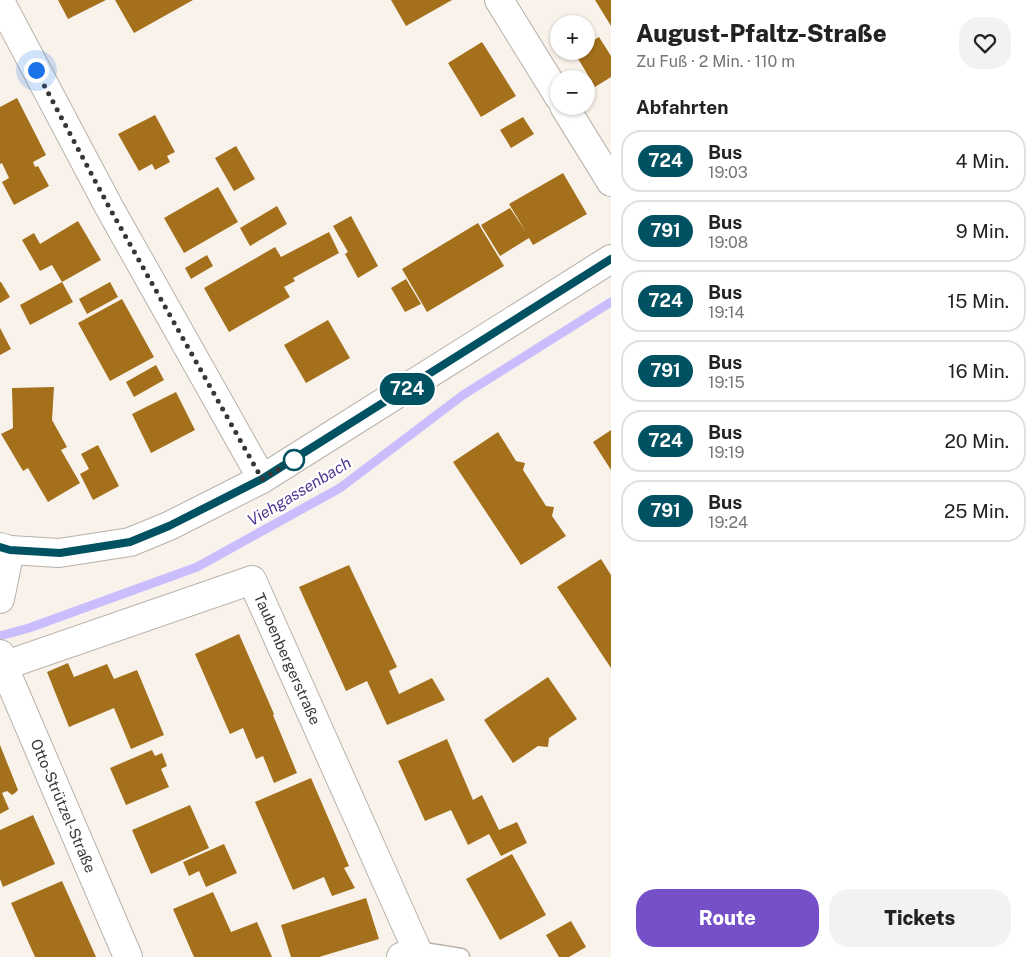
<!DOCTYPE html>
<html lang="de">
<head>
<meta charset="utf-8">
<style>
	:root { --surface:#fff; --page:#f2f2f2; --text:#222; --muted:#767676; --line:#e0e0e0; --accent:#7650c9 }
	body { margin:0; font-family:"Public Sans",sans-serif; background:var(--page); color:var(--text); height:100vh; display:flex; flex-direction:column; font-size:19px; white-space:nowrap }
	* { box-sizing:border-box; margin:0 }
	p { font-size:16px; color:var(--muted) }
	.icon { flex:none; width:28px; height:28px; fill:none; stroke:currentColor; stroke-width:2; stroke-linecap:round; stroke-linejoin:round }
	.map { position:relative; flex:1; overflow:hidden }
	.side { display:flex; flex-direction:column; background:var(--surface); width:425px }
	.side>* { flex:none }
	.badge { padding:0 10px; border-radius:16px; font-size:18px; line-height:32px }
	.tools { position:absolute; left:550px; top:15px; display:grid; gap:10px }
	.tools a { display:grid; place-items:center; width:45px; height:45px; border-radius:50%; background:var(--surface); box-shadow:0 1px 4px #0004; font-size:25px }
	.you { position:absolute; width:25px; height:25px; margin:-12px; border:4px solid #fff; border-radius:50%; background:#1a73e8; box-shadow:0 0 0 8px #1a73e833 }
	.map>.badge { position:absolute; translate:-50% -50%; box-shadow:0 0 0 2px #fff }
	h2 { padding:0 25px; font-size:19px; line-height:45px }
	.round { display:grid; place-items:center; flex:none; width:52px; height:52px; border-radius:20px; background:var(--page) }
	.head { display:flex; align-items:center; justify-content:space-between; height:85px; padding:0 25px }
	h1 { font-size:24px; font-weight:800; line-height:38px }
	.primary-button { display:flex; gap:10px; margin-top:auto; padding:10px 25px }
	.primary-button a { flex:1; height:58px; border-radius:20px; background:var(--accent); color:#fff; font-size:20px; font-weight:800; line-height:58px; text-align:center }
	.primary-button a+a { background:var(--page); color:var(--text) }
	ul { padding:0; list-style:none }
	li { display:flex; align-items:center; gap:15px; height:62px; margin:0 10px 8px; padding:0 15px; border:2px solid var(--line); border-radius:20px }
	li div { flex:1 }
	li b { display:block; font-size:19px }
	li em { font-style:normal }
	li .badge { min-width:55px; font-weight:700; text-align:center }
	main { display:flex; flex:1; min-height:0 }
	.map>svg:first-child { display:block }
	.lines { fill:none; stroke-linecap:round; stroke-linejoin:round }
	.stream { stroke:#cabdfe; stroke-width:9 }
	.building { fill:#a4701c }
	.service-casing { stroke:#b7b1aa; stroke-width:19 }
	.minor-casing { stroke:#b7b1aa; stroke-width:30 }
	.tertiary-casing { stroke:#b7b1aa; stroke-width:30 }
	.service { stroke:#fff; stroke-width:16 }
	.minor { stroke:#fff; stroke-width:28 }
	.tertiary { stroke:#fff; stroke-width:28 }
	.line-casing { stroke:#fff; stroke-width:11 }
	.line { stroke:#005262; stroke-width:8 }
	.walk { stroke:#393734; stroke-width:5; stroke-dasharray:0 9 }
	.stop-dot { fill:#fff; stroke:#005262; stroke-width:2.5 }
	.labels { text-anchor:middle; stroke-width:5; stroke-linejoin:round; paint-order:stroke }
	.street-label { font-size:15px; fill:#393734; stroke:#fff }
	.water-label { font-size:16px; font-style:italic; fill:#533692; stroke:#fff }
</style>
</head>
<body>
<main>
<div class="map">
<svg width="611" height="957" viewBox="0 0 611 957">
	<rect width="100%" height="100%" fill="#f9f2ea"/>
	<g class="lines">
		<path class="stream" d="M 0,636 L 29,628 L 197,567 L 340,488 L 463,395 L 611,302"/>
	</g>
	<path class="building" d="M 58,0 L 106,0 L 68,19 Z
		M 115,0 L 193,0 L 134,33 Z
		M 391,0 L 452,0 L 406,26 Z
		M 595,0 L 611,0 L 611,26 Z
		M 599,37 L 611,56 L 611,77 L 595,87 L 574,52 L 586,51 L 586,45 Z
		M 482,42 L 516,96 L 481,117 L 448,63 Z
		M 17,98 L 46,155 L 33,162 L 35,167 L 38,166 L 49,186 L 14,205 L 2,182 L 9,178 L 2,163 L 0,164 L 0,107 Z
		M 155,115 L 175,152 L 167,156 L 170,162 L 155,170 L 152,164 L 139,171 L 118,134 Z
		M 523,117 L 534,134 L 511,148 L 500,130 Z
		M 236,146 L 255,179 L 234,191 L 215,158 Z
		M 563,173 L 587,214 L 533,245 L 529,238 L 500,256 L 481,225 L 510,208 L 526,232 L 509,204 Z
		M 218,187 L 238,222 L 184,253 L 164,218 Z
		M 277,206 L 287,224 L 250,246 L 240,228 Z
		M 351,216 L 378,266 L 358,278 L 345,254 L 348,252 L 333,226 Z
		M 78,221 L 101,260 L 62,282 L 73,302 L 30,325 L 20,305 L 62,282 L 52,265 L 40,271 L 22,240 L 34,233 L 40,244 Z
		M 478,223 L 504,266 L 427,312 L 402,269 Z
		M 329,232 L 339,253 L 293,278 L 295,281 L 284,287 L 290,297 L 229,332 L 204,288 L 275,247 L 281,257 Z
		M 207,255 L 213,266 L 191,279 L 185,268 Z
		M 406,279 L 421,304 L 405,312 L 391,288 Z
		M 0,282 L 1,282 L 10,297 L 0,303 Z
		M 110,282 L 118,297 L 87,314 L 79,299 Z
		M 122,299 L 154,357 L 110,381 L 78,323 Z
		M 328,320 L 350,358 L 306,383 L 284,345 Z
		M 0,328 L 11,349 L 0,355 Z
		M 156,365 L 164,380 L 134,397 L 126,382 Z
		M 54,387 L 52,420 L 67,447 L 61,450 L 80,483 L 48,502 L 28,468 L 23,471 L 1,434 L 13,428 L 12,388 Z
		M 176,392 L 195,430 L 151,453 L 132,414 Z
		M 611,430 L 611,470 L 593,442 Z
		M 498,432 L 516,461 L 525,463 L 523,470 L 546,506 L 554,507 L 552,516 L 566,536 L 521,565 L 453,462 Z
		M 98,445 L 119,486 L 93,500 L 80,474 L 89,469 L 81,454 Z
		M 601,559 L 611,575 L 611,668 L 557,587 Z
		M 349,565 L 397,667 L 389,671 L 399,694 L 432,678 L 445,700 L 387,725 L 367,681 L 346,691 L 299,587 Z
		M 239,634 L 274,714 L 273,715 L 297,773 L 274,783 L 263,756 L 256,759 L 243,728 L 230,734 L 195,654 Z
		M 68,663 L 74,677 L 107,664 L 114,679 L 137,670 L 164,735 L 131,749 L 114,708 L 69,727 L 47,672 Z
		M 548,677 L 577,719 L 549,738 L 548,747 L 538,746 L 513,763 L 484,720 Z
		M 447,739 L 473,800 L 482,795 L 499,830 L 517,822 L 527,843 L 501,856 L 489,834 L 468,845 L 451,810 L 425,821 L 398,761 Z
		M 0,745 L 18,790 L 15,793 L 12,795 L 7,791 L 2,793 L 9,809 L 0,814 Z
		M 152,750 L 155,756 L 162,753 L 167,766 L 161,769 L 169,787 L 126,805 L 110,768 Z
		M 311,778 L 349,866 L 344,868 L 355,888 L 332,896 L 324,877 L 293,890 L 255,802 Z
		M 190,805 L 209,848 L 151,874 L 132,830 Z
		M 33,815 L 55,864 L 3,887 L 0,879 L 0,830 Z
		M 224,844 L 237,873 L 206,887 L 199,871 L 189,876 L 183,862 Z
		M 512,854 L 546,915 L 500,940 L 466,879 Z
		M 62,881 L 96,957 L 35,957 L 11,903 Z
		M 213,892 L 231,932 L 257,922 L 272,957 L 194,957 L 173,909 Z
		M 366,898 L 379,939 L 319,957 L 291,957 L 281,925 Z
		M 571,921 L 586,947 L 569,957 L 559,957 L 546,935 Z"/>
	<g class="lines">
		<g class="service-casing">
			<path id="service" d="M 417,950 L 461,957"/>
		</g>
		<g class="minor-casing">
			<path id="minor" d="M 499,0 L 559,97
				M 0,1 L 109,207 L 262,479
				M 564,106 L 611,182
				M 0,599 L 10,550
				M 0,654 L 3,665 L 128,957
				M 0,667 L 252,580 L 417,950 L 401,957"/>
		</g>
		<g class="tertiary-casing">
			<path id="tertiary" d="M 0,547 L 10,550 L 59,553 L 130,542 L 169,526 L 262,479 L 611,259"/>
		</g>
		<use href="#service" class="service"/>
		<use href="#minor" class="minor"/>
		<use href="#tertiary" class="tertiary"/>
	</g>
	<g class="lines">
		<g class="line-casing">
			<path id="line" d="M 0,547 L 10,550 L 60,553 L 130,542 L 169,526 L 262,479 L 611,259"/>
		</g>
		<use href="#line" class="line"/>
		<path class="walk" d="M 36,70 L 109,207 L 262,479 L 294,460"/>
	</g>
	<circle class="stop-dot" cx="294" cy="460" r="10"/>
	<g class="labels">
		<g class="street-label">
			<text transform="translate(287 659) rotate(66)" y="5">Taubenbergerstraße</text>
			<text transform="translate(63 806) rotate(67)" y="5">Otto-Strützel-Straße</text>
		</g>
		<g class="water-label">
			<text transform="translate(299 491) rotate(-31)" y="6">Viehgassenbach</text>
		</g>
	</g>
</svg>
<div class="tools">
<a>+</a>
<a>−</a>
</div>
<div class="you" style="left:36px;top:70px"></div>
<b class="badge" style="left:407px;top:389px;background:#005262;color:#fff">724</b>
</div>
<section class="side">
<div class="head"><div><h1>August-Pfaltz-Straße</h1><p>Zu Fuß · 2 Min. · 110 m</p></div><a class="round"><svg class="icon" aria-label="heart" viewBox="0 0 24 24"><path d="M12 20l-8-8c-3-5 5-10 8-4 3-6 11-1 8 4z"/></svg></a></div>
<h2>Abfahrten</h2>
<ul>
<li><span class="badge" style="background:#005262;color:#fff">724</span><div><b>Bus</b><p>19:03</p></div><em>4 Min.</em></li>
<li><span class="badge" style="background:#005262;color:#fff">791</span><div><b>Bus</b><p>19:08</p></div><em>9 Min.</em></li>
<li><span class="badge" style="background:#005262;color:#fff">724</span><div><b>Bus</b><p>19:14</p></div><em>15 Min.</em></li>
<li><span class="badge" style="background:#005262;color:#fff">791</span><div><b>Bus</b><p>19:15</p></div><em>16 Min.</em></li>
<li><span class="badge" style="background:#005262;color:#fff">724</span><div><b>Bus</b><p>19:19</p></div><em>20 Min.</em></li>
<li><span class="badge" style="background:#005262;color:#fff">791</span><div><b>Bus</b><p>19:24</p></div><em>25 Min.</em></li>
</ul>
<div class="primary-button"><a>Route</a><a>Tickets</a></div>
</section>
</main>
</body>
</html>
